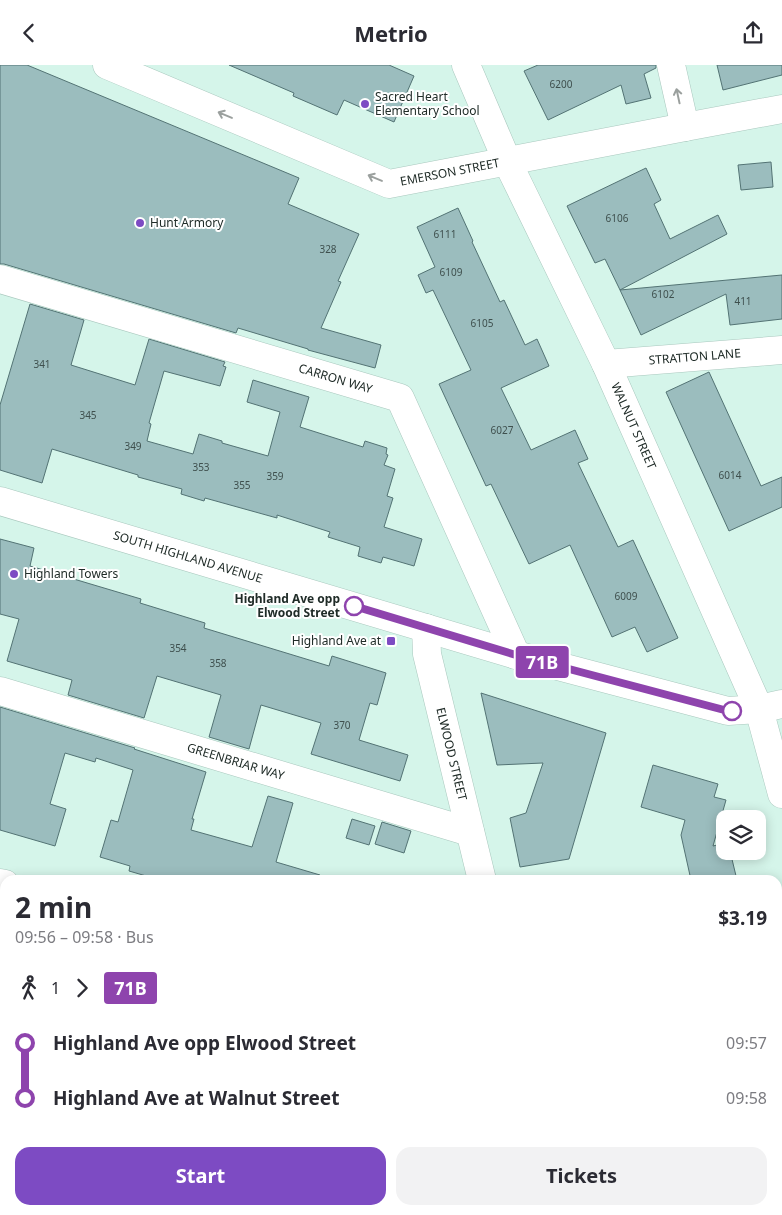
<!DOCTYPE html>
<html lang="en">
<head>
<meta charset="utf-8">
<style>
	:root { --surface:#fff; --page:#f2f2f3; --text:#2b2b33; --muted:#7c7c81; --accent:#7d4bc3 }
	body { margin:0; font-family:"Noto Sans",sans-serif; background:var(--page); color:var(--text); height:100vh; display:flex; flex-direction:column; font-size:19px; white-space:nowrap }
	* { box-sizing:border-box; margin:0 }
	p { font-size:16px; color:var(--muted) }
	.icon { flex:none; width:28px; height:28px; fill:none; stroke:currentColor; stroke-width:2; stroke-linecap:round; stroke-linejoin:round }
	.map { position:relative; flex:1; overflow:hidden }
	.drawer { position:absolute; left:0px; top:810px; width:782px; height:340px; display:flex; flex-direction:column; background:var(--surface); border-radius:15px 15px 0 0; box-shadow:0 2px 12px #0003 }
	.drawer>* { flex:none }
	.badge { padding:0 10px; border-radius:4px; font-size:18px; line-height:32px }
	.controls { position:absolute; left:716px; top:745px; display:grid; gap:10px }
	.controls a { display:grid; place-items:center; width:50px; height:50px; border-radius:10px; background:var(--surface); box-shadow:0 2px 12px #0003; font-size:25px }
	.map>.badge { position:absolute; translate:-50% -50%; box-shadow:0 0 0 2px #fff }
	.legs { display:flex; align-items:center; gap:8px; height:55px; padding:0 15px; font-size:16px }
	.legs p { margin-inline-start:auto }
	.head { display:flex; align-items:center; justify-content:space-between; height:85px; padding:0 15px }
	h1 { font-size:28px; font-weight:700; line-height:38px }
	.action { display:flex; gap:10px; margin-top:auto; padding:10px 15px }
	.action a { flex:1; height:58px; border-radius:15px; background:var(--accent); color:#fff; font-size:20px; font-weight:700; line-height:58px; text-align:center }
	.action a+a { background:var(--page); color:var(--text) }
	ul { padding:0 15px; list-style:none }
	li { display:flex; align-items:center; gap:18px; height:55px; font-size:19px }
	li i { display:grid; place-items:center; width:8px; height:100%; margin:0 6px; background:currentColor }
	li i::after { content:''; width:12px; height:12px; margin:-6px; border:4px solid; border-radius:50%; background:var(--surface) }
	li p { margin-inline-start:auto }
	li:first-child i { background:linear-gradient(#0000 50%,currentColor 0) }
	li:last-child i { background:linear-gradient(currentColor 50%,#0000 0) }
	header { display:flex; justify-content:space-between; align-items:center; height:65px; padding:0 15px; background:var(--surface); font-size:22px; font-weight:700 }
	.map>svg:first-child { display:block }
	.building { fill:#9bbdbe; stroke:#537374 }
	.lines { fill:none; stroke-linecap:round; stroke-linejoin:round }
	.minor-casing { stroke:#a9c8be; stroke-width:29 }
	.major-casing { stroke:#a9c8be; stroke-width:29 }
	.minor { stroke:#fff; stroke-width:28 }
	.major { stroke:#fff; stroke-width:28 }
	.oneway { stroke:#9ba09e }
	.line-1-casing { stroke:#fff; stroke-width:11 }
	.line-1 { stroke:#8e44ad; stroke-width:8 }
	.poi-dot { fill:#7d4bc3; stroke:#fff; stroke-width:2 }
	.stop-1-dot { fill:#fff; stroke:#8e44ad; stroke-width:2.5 }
	.labels { text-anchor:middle; stroke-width:4; stroke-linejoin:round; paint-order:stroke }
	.number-label { font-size:10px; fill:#3f504e }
	.poi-label { font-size:12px; fill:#202c28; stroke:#fff; text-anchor:start }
	.street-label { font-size:12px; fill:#202c28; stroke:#fff }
	.stop-label { font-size:12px; font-weight:bold; fill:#202c28; stroke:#fff; text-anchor:end }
</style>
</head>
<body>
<header><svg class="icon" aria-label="back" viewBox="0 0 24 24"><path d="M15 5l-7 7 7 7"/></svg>Metrio<svg class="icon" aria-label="share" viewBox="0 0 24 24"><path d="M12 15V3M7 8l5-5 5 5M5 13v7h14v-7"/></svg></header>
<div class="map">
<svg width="782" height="1150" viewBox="0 0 782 1150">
	<rect width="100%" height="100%" fill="#d5f5ea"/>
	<path class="building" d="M 0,0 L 27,0 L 299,113 L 288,139 L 359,169 L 338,216 L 341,217 L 321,263 L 381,280 L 375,303 L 308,285 L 308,284 L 238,263 L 236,268 L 4,199 L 0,199 Z
		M 229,0 L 389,0 L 414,11 L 394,57 L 344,35 L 337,50 L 293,31 L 294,28 Z
		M 538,0 L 656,0 L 656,3 L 644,9 L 651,33 L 626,39 L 621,20 L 548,55 L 524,6 Z
		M 717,0 L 782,0 L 782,10 L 723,25 Z
		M 771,97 L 773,122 L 741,125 L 738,100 Z
		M 646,103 L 661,135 L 654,139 L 670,174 L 718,150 L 727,169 L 620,225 L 605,194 L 595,198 L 567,141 Z
		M 458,143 L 473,176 L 472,177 L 500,237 L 504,235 L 525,280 L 537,274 L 549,301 L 501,323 L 531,385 L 575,365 L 588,394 L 578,398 L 618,482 L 633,475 L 678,573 L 647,587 L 635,562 L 612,572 L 570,480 L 529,499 L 491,419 L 486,421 L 439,319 L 471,305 L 433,225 L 426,228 L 418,210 L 435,202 L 417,162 Z
		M 782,210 L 782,254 L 730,260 L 726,229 L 641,270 L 620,225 Z
		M 30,239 L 84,255 L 71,300 L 135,320 L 149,274 L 225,297 L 223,301 L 226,302 L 220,321 L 164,306 L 149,358 L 151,359 L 147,376 L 193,389 L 199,369 L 222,376 L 222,378 L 268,391 L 280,347 L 247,337 L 253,315 L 309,332 L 300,362 L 363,382 L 365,376 L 387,383 L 386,389 L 388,390 L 384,400 L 395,404 L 387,431 L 393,433 L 384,462 L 422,474 L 414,501 L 383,492 L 381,498 L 358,491 L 360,482 L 328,472 L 330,467 L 277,450 L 277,453 L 205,433 L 204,436 L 181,429 L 182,424 L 138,412 L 138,410 L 52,384 L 42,418 L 0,405 L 0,340 Z
		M 709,307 L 761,421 L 782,412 L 782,442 L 729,466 L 666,327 Z
		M 0,474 L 34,483 L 30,501 L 141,534 L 140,538 L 205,558 L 204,563 L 329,601 L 332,591 L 386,608 L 377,640 L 370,638 L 359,675 L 408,690 L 400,716 L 311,689 L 321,658 L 261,640 L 249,684 L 209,672 L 221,630 L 157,611 L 144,653 L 68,630 L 72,615 L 7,596 L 19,554 L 0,549 Z
		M 481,628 L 606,668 L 569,794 L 520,802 L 510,753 L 526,748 L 543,698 L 497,700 Z
		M 0,642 L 135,683 L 134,684 L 206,707 L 192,754 L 194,754 L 191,765 L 252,782 L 268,731 L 293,738 L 276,797 L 320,810 L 319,815 L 160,815 L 129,806 L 130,801 L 100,792 L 111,755 L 118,757 L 133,705 L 96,693 L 95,697 L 65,688 L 50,739 L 66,744 L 55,781 L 0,765 Z
		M 653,700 L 718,719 L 714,732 L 726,735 L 713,781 L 725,778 L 725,786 L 730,786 L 737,815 L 691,815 L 681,770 L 685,755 L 641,742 Z
		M 352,754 L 375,761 L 369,780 L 346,773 Z
		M 382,757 L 411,766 L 404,788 L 375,779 Z"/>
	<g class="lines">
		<g class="minor-casing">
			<g id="minor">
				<path id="s1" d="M 107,0 L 389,119 L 685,62 L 782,44"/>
				<path id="s2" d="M 466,0 L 507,96 L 606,299 L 759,644 L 782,729"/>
				<path d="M 671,0 L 685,62"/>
				<path id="s3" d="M 0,214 L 400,333 L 516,590"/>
				<path id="s4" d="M 606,299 L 782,285"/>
				<path id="s5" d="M 426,563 L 427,589 L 482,815"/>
				<path id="s6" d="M 0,626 L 470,767"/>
				<path d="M 0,818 L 5,819"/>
				<path d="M 0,1002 L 5,1004"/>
				<path d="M 450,1145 L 479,1150"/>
				<path d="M 525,1150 L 547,1145"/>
			</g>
		</g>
		<g class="major-casing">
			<g id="major">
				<path id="s7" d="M 0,436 L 516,590 L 728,646 L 759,644 L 782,639"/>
			</g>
		</g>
		<use href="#minor" class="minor"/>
		<use href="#major" class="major"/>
	</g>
	<defs><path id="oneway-shaft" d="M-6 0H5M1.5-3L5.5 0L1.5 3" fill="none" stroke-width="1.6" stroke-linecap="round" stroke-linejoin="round" transform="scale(1.25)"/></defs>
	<g class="oneway">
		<use href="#oneway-shaft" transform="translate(678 31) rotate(-102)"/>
		<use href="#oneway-shaft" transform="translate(225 50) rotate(-157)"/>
		<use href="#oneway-shaft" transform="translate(375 113) rotate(-157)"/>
	</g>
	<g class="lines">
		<g class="line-1-casing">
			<path id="line-1" d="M 354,541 L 516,590 L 728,646 L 732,646"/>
		</g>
		<use href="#line-1" class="line-1"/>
	</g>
	<g class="poi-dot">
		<circle cx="365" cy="39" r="5"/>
		<circle cx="140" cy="158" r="5"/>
		<circle cx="14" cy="509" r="5"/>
		<rect x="386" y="571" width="10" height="10" rx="2.5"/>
	</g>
	<g class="stop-1-dot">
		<circle cx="354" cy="541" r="9"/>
		<circle cx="732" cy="646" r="9"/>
	</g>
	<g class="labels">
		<g class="number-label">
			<text x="561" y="23">6200</text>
			<text x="617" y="157">6106</text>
			<text x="445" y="173">6111</text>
			<text x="328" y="188">328</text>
			<text x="451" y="211">6109</text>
			<text x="663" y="233">6102</text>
			<text x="743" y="240">411</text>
			<text x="482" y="262">6105</text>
			<text x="42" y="303">341</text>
			<text x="88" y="354">345</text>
			<text x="502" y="369">6027</text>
			<text x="133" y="385">349</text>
			<text x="201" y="406">353</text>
			<text x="730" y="414">6014</text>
			<text x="275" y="415">359</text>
			<text x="242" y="424">355</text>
			<text x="626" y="535">6009</text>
			<text x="178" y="587">354</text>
			<text x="218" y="602">358</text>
			<text x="342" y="664">370</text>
		</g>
		<g class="poi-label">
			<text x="375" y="36">Sacred Heart<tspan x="375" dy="14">Elementary School</tspan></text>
			<text x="150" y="162">Hunt Armory</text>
			<text x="24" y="513">Highland Towers</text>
			<text x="381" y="580" text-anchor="end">Highland Ave at</text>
		</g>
		<g class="street-label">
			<text dy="4" stroke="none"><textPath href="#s1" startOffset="368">EMERSON STREET</textPath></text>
			<text dy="4" stroke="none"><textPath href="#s4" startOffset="89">STRATTON LANE</textPath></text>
			<text dy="4" stroke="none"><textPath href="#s3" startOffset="350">CARRON WAY</textPath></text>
			<text dy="4" stroke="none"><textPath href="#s2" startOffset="398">WALNUT STREET</textPath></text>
			<text dy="4" stroke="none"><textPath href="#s7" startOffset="196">SOUTH HIGHLAND AVENUE</textPath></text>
			<text dy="4" stroke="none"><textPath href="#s5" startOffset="129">ELWOOD STREET</textPath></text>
			<text dy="4" stroke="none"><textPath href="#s6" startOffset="246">GREENBRIAR WAY</textPath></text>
		</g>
		<g class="stop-label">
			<text x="340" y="538">Highland Ave opp<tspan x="340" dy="14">Elwood Street</tspan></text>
		</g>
	</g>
</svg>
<div class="controls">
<a><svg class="icon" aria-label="layers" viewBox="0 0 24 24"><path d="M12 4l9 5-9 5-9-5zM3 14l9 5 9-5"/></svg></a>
</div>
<b class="badge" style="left:542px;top:597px;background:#8e44ad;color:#fff">71B</b>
<section class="drawer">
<div class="head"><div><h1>2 min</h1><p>09:56 – 09:58 · Bus</p></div><b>$3.19</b></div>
<div class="legs"><svg class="icon" aria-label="walk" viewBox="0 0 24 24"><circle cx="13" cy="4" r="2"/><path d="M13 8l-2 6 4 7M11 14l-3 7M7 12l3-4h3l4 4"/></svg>1<svg class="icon" aria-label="forward" viewBox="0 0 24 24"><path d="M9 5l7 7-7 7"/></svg><b class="badge" style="background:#8e44ad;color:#fff">71B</b></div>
<ul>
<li><i style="color:#8e44ad"></i><b>Highland Ave opp Elwood Street</b><p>09:57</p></li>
<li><i style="color:#8e44ad"></i><b>Highland Ave at Walnut Street</b><p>09:58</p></li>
</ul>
<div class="action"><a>Start</a><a>Tickets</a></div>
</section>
</div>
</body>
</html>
